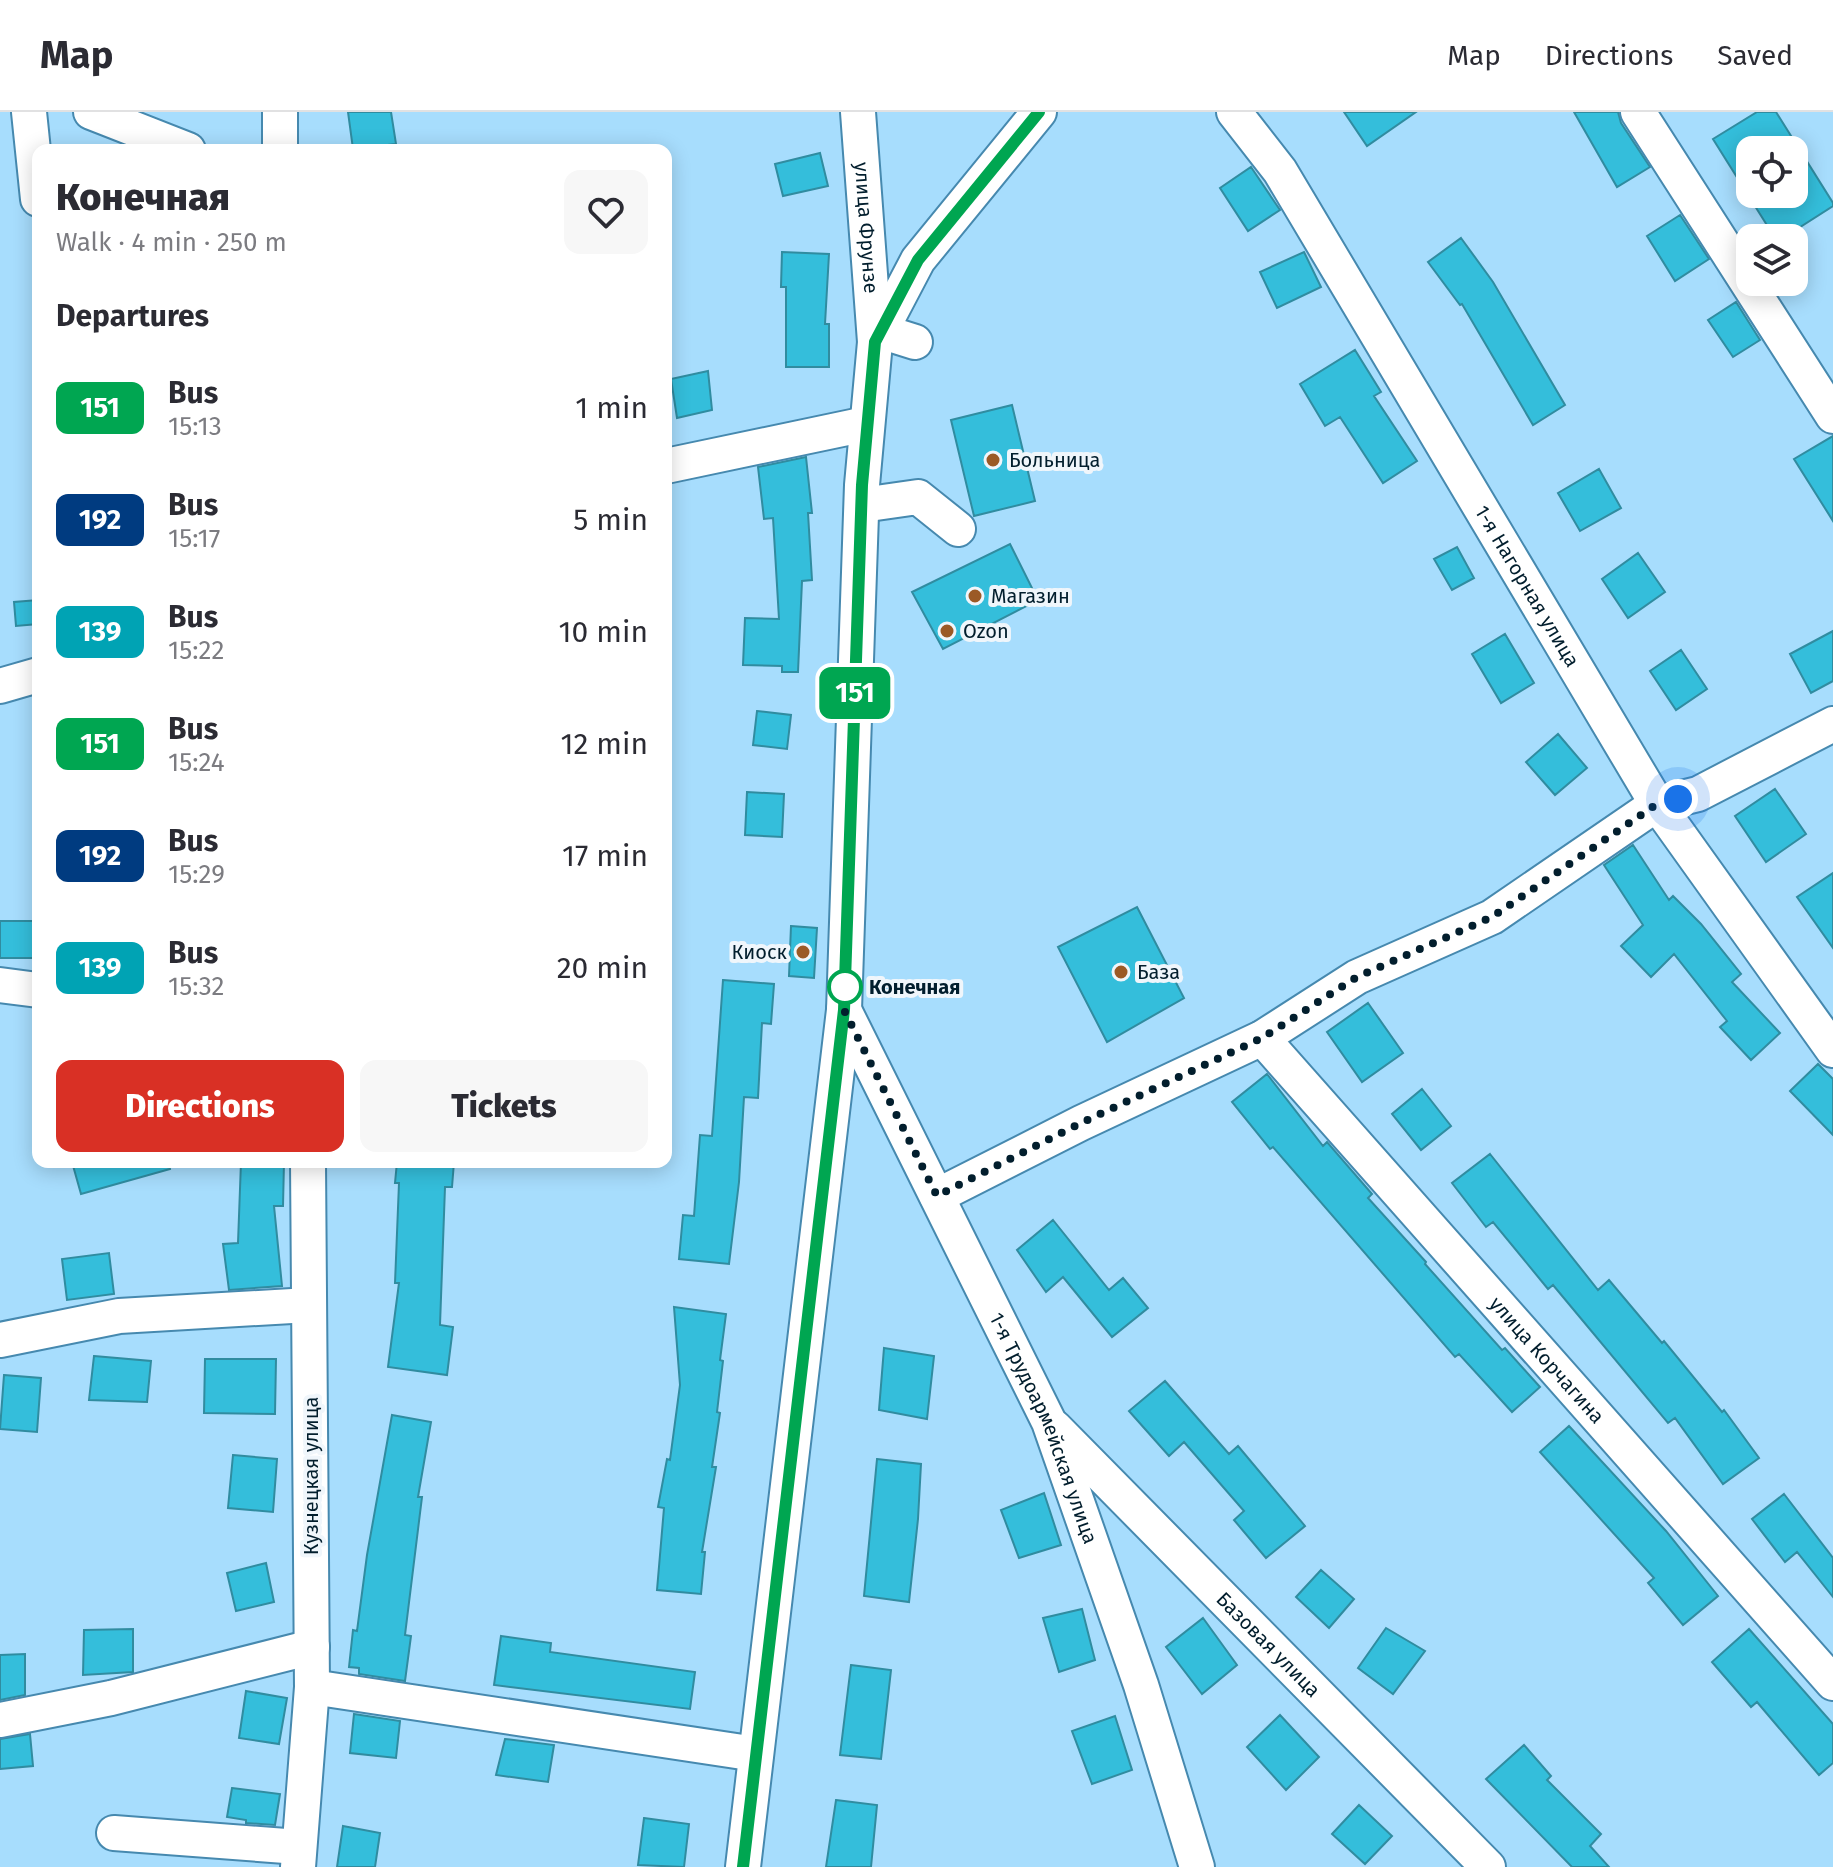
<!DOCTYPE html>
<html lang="en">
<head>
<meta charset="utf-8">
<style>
	:root { --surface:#fff; --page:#f7f7f7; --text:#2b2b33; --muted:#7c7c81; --line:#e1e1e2; --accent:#d93025 }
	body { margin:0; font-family:"Fira Sans",sans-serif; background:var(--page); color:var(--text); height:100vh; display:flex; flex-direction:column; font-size:30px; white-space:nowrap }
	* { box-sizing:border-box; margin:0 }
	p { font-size:26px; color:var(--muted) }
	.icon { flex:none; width:44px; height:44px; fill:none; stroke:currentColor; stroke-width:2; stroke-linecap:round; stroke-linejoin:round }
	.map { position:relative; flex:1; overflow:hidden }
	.drawer { position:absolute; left:32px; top:32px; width:640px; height:1024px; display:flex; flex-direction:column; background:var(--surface); border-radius:16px; box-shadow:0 4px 20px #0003 }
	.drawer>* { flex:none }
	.badge { padding:0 16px; border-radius:12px; font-size:28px; line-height:52px }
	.fabs { position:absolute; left:1736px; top:24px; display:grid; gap:16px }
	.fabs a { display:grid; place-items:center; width:72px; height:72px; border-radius:16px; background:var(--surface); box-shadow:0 4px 20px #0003; font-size:40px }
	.you { position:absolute; width:40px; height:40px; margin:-20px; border:6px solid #fff; border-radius:50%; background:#1a73e8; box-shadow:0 0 0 12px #1a73e833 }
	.map>.badge { position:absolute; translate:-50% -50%; box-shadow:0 0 0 4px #fff }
	h2 { padding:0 24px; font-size:30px; line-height:72px }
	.round { display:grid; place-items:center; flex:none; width:84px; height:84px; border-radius:16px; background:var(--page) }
	.overview { display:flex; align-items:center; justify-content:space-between; height:136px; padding:0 24px }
	h1 { font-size:38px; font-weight:800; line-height:60px }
	.cta { display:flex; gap:16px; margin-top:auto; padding:16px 24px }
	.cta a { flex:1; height:92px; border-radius:16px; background:var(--accent); color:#fff; font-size:32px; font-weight:800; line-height:92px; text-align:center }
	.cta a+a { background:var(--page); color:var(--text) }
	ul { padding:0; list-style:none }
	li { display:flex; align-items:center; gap:24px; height:112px; padding:0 24px }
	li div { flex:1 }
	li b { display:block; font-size:30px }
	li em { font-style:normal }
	li .badge { min-width:88px; font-weight:700; text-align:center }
	header { display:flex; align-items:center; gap:48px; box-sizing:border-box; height:112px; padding:0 40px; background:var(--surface); border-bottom:2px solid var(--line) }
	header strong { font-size:38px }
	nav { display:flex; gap:44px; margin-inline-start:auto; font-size:28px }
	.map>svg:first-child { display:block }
	.building { fill:#34bedb; stroke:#308ca0; stroke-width:2; fill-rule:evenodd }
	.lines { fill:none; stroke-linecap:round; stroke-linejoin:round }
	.minor-casing { stroke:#4689af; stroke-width:38 }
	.minor { stroke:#fff; stroke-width:34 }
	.line-casing { stroke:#fff; stroke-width:18 }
	.line { stroke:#00a651; stroke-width:12 }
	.walk { stroke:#021e2d; stroke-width:8; stroke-dasharray:0 14.4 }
	.poi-dot { fill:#9b5a26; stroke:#f0f6fb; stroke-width:3 }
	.stop-dot { fill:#fff; stroke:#00a651; stroke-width:4 }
	.labels { text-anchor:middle; stroke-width:8; stroke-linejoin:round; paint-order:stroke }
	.street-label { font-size:20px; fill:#021e2d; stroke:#f0f6fb }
	.poi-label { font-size:20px; fill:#021e2d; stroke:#f0f6fb; text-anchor:start }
	.stop-label { font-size:20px; font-weight:bold; fill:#021e2d; stroke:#f0f6fb; text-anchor:start }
</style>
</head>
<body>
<header>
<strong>Map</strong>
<nav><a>Map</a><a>Directions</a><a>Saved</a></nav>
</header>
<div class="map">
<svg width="1833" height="1755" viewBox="0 0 1833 1755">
	<rect width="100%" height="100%" fill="#a7ddfd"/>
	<path class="building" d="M 348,0 L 391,0 L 396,32 L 353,37 Z
		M 1344,0 L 1416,0 L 1367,34 Z
		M 1574,0 L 1618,0 L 1621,11 L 1650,55 L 1617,75 Z
		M 1757,0 L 1776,0 L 1833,91 L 1833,94 L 1783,126 L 1775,126 L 1713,27 ZM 1750,38 L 1794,38 L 1794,82 L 1750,82 Z
		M 820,41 L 828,74 L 783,84 L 775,52 Z
		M 1251,55 L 1280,98 L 1248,119 L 1220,76 Z
		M 1680,103 L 1709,147 L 1675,169 L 1647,124 Z
		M 1461,126 L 1493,170 L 1565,293 L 1533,313 L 1462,192 L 1460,193 L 1428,150 Z
		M 782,140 L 829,142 L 825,212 L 829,212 L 829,255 L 786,255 L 786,175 L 781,175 Z
		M 1304,140 L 1321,175 L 1277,196 L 1260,160 Z
		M 1736,190 L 1760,228 L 1733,245 L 1708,208 Z
		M 1355,238 L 1381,280 L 1374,284 L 1417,349 L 1383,371 L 1340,305 L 1325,314 L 1300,272 Z
		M 708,259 L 712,298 L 677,306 L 671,267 Z
		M 1012,293 L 1035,389 L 974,404 L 951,308 Z
		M 1833,324 L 1833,409 L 1794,347 Z
		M 806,345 L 812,401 L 808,401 L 812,468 L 802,469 L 798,560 L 782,560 L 782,554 L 743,553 L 745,506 L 779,507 L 773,406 L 764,407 L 758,355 Z
		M 1599,357 L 1621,396 L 1580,419 L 1558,381 Z
		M 1010,432 L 1038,488 L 943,537 L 912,480 Z
		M 1457,435 L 1474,466 L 1452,478 L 1434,447 Z
		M 1638,441 L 1665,480 L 1628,506 L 1602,467 Z
		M 38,488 L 38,512 L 16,514 L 14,490 Z
		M 1833,519 L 1833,569 L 1811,581 L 1790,542 Z
		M 1505,522 L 1534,571 L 1501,591 L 1472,542 Z
		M 1681,538 L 1707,577 L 1676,598 L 1650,559 Z
		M 757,599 L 791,603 L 787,637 L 753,633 Z
		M 1558,622 L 1587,656 L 1555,683 L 1526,650 Z
		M 1775,677 L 1806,722 L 1766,750 L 1735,704 Z
		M 747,680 L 784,682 L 782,725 L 745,723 Z
		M 1633,733 L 1669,788 L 1673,784 L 1701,812 L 1741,862 L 1732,870 L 1780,921 L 1751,948 L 1720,915 L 1727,909 L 1674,842 L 1651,865 L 1621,834 L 1643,813 L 1604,753 Z
		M 1833,761 L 1833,836 L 1797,785 Z
		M 1137,795 L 1184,886 L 1107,930 L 1058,835 Z
		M 0,809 L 34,809 L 35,846 L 0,846 Z
		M 791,814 L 817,816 L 814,866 L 789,864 Z
		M 723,868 L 774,872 L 771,912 L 762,911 L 758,986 L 744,985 L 739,1070 L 729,1152 L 679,1147 L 683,1103 L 694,1104 L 700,1023 L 712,1024 Z
		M 1368,891 L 1403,941 L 1362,970 L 1327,920 Z
		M 1818,952 L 1833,967 L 1833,1023 L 1790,979 Z
		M 1267,962 L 1323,1034 L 1327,1030 L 1372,1082 L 1368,1086 L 1426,1150 L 1425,1152 L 1502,1238 L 1505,1236 L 1540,1275 L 1512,1300 L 1459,1242 L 1455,1245 L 1273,1035 L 1270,1037 L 1232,990 Z
		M 1422,977 L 1451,1014 L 1421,1038 L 1392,1002 Z
		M 1490,1042 L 1598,1178 L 1609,1168 L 1662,1231 L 1664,1229 L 1722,1300 L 1724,1298 L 1759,1346 L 1723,1372 L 1675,1306 L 1668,1311 L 1553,1173 L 1548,1177 L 1493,1110 L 1486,1115 L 1452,1071 Z
		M 72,1050 L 169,1050 L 170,1057 L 81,1082 Z
		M 241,1050 L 284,1050 L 283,1094 L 274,1094 L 282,1174 L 229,1178 L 223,1132 L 238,1131 Z
		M 397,1050 L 454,1050 L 452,1075 L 445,1075 L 440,1213 L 453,1215 L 447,1263 L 388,1255 L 399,1171 L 395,1171 L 399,1071 L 395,1071 Z
		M 1053,1108 L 1109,1178 L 1123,1166 L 1148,1196 L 1112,1225 L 1063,1165 L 1046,1180 L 1017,1138 Z
		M 109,1141 L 114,1182 L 67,1188 L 62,1147 Z
		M 674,1195 L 726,1202 L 720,1248 L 723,1249 L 717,1300 L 720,1301 L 712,1355 L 716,1355 L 702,1440 L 705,1440 L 701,1482 L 657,1478 L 664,1396 L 658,1395 L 667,1347 L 670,1348 L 680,1273 Z
		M 884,1236 L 934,1244 L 927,1307 L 879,1298 Z
		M 94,1244 L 151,1249 L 147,1290 L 89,1288 Z
		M 205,1247 L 276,1247 L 275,1302 L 204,1301 Z
		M 4,1263 L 41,1266 L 37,1320 L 0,1317 Z
		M 1165,1269 L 1229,1342 L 1238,1334 L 1305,1414 L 1266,1446 L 1234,1408 L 1244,1399 L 1184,1330 L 1169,1344 L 1129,1299 Z
		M 392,1303 L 431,1310 L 418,1385 L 422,1385 L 405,1523 L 411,1524 L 405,1569 L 359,1562 L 359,1556 L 349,1555 L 353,1518 L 357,1519 L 367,1443 Z
		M 1569,1314 L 1666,1419 L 1718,1484 L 1683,1513 L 1648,1471 L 1654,1466 L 1540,1340 Z
		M 233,1343 L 277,1347 L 273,1400 L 228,1396 Z
		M 877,1347 L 921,1352 L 918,1407 L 909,1490 L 864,1484 Z
		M 1044,1381 L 1061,1433 L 1019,1446 L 1001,1398 Z
		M 1784,1382 L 1833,1446 L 1833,1485 L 1797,1440 L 1785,1450 L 1752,1407 Z
		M 266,1451 L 274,1490 L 236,1499 L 227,1461 Z
		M 1321,1458 L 1354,1487 L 1329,1516 L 1296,1485 Z
		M 1082,1497 L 1095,1548 L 1059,1560 L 1043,1506 Z
		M 1203,1506 L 1237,1553 L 1202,1582 L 1166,1535 Z
		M 1386,1516 L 1425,1539 L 1393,1582 L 1358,1556 Z
		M 133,1517 L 133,1560 L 83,1563 L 84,1518 Z
		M 1749,1517 L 1833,1612 L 1833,1651 L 1819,1663 L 1757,1590 L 1751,1595 L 1712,1550 Z
		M 501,1524 L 551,1531 L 550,1540 L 695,1560 L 690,1597 L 494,1573 Z
		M 25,1542 L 25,1583 L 0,1588 L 0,1543 Z
		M 851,1553 L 891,1558 L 881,1647 L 840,1643 Z
		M 246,1579 L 287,1586 L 279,1632 L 239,1626 Z
		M 354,1602 L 400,1609 L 396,1646 L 350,1641 Z
		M 1280,1603 L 1319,1645 L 1286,1678 L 1247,1635 Z
		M 1115,1604 L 1132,1658 L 1092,1672 L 1072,1619 Z
		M 30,1622 L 33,1654 L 0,1657 L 0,1627 Z
		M 505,1627 L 554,1633 L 548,1670 L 496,1663 Z
		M 1524,1633 L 1551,1664 L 1547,1668 L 1601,1722 L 1590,1734 L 1609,1755 L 1572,1755 L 1486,1667 Z
		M 232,1676 L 280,1682 L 275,1713 L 246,1711 L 246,1708 L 227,1705 Z
		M 836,1688 L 877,1693 L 871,1755 L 826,1755 Z
		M 1359,1693 L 1392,1724 L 1365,1752 L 1332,1722 Z
		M 644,1706 L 689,1712 L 684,1755 L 638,1753 Z
		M 343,1714 L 380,1721 L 375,1755 L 337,1755 Z"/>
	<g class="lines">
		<g class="minor-casing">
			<g id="minor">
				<path d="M 29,0 L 38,87"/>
				<path d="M 91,0 L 188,38"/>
				<path id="s1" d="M 858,0 L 875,230"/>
				<path id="s2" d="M 1234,0 L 1280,59 L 1657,692 L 1833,938"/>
				<path d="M 1638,0 L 1833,304"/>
				<path d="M 280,38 L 280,0"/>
				<path d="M 880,219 L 915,230"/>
				<path d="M 666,354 L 866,312"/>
				<path d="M 862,393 L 918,385 L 958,417"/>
				<path d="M 0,574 L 38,563"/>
				<path d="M 0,873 L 38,878"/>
				<path id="s3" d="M 844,898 L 1049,1310 L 1141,1573 L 1197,1755"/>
				<path id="s4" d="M 1262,926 L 1833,1571"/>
				<path d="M 937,1084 L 1081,1011 L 1262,926 L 1357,865 L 1492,805 L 1657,692 L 1698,682 L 1833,612"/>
				<path d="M 0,1228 L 119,1204 L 309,1193"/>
				<path id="s5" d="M 1055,1316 L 1488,1755"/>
				<path d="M 312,1575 L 756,1642"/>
				<path d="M 0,1608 L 111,1586 L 312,1535"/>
				<path d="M 114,1721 L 299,1735"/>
				<path d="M 298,1755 L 312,1575 L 308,1050"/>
				<path d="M 743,1755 L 844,898 L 862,373 L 875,230 L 918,148 L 1039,0"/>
			</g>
		</g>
		<use href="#minor" class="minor"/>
	</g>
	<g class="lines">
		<g class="line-casing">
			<path id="line" d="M 743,1755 L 844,898 L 862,373 L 875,230 L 918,148 L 1039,0"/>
		</g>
		<use href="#line" class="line"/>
		<path class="walk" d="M 845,875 L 845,866 L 844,898 L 937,1084 L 1081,1011 L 1262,926 L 1357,865 L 1492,805 L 1657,692 L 1678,687"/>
	</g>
	<g class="poi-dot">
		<circle cx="993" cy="348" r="8"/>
		<circle cx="975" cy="484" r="8"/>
		<circle cx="947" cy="519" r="8"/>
		<circle cx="803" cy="840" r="8"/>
		<circle cx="1121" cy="860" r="8"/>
	</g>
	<circle class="stop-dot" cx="845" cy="875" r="16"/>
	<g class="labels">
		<g class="street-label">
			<text dy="7" stroke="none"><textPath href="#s1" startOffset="116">улица Фрунзе</textPath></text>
			<text dy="7" stroke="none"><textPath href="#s2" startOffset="558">1-я Нагорная улица</textPath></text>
			<text dy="7" stroke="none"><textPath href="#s4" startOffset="430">улица Корчагина</textPath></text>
			<text dy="7" stroke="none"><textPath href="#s3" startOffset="464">1-я Трудоармейская улица</textPath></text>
			<text transform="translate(311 1364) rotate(-90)" y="7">Кузнецкая улица</text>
			<text dy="7" stroke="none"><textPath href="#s5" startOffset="304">Базовая улица</textPath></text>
		</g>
		<g class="poi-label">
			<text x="1009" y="355">Больница</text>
			<text x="991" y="491">Магазин</text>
			<text x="963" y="526">Ozon</text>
			<text x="787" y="847" text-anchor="end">Киоск</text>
			<text x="1137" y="867">База</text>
		</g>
		<g class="stop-label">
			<text x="869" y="882">Конечная</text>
		</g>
	</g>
</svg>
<div class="fabs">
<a><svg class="icon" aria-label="locate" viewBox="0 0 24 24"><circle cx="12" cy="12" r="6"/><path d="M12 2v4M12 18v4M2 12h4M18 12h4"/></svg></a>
<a><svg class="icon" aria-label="layers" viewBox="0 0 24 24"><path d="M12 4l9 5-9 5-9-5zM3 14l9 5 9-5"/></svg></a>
</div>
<div class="you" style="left:1678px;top:687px"></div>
<b class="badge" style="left:855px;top:581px;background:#00a651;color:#fff">151</b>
<section class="drawer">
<div class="overview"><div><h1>Конечная</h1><p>Walk · 4 min · 250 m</p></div><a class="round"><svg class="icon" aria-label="heart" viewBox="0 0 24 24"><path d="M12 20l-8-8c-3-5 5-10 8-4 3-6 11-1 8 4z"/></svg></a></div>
<h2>Departures</h2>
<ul>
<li><span class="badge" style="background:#00a651;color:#fff">151</span><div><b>Bus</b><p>15:13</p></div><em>1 min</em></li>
<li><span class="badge" style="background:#003b80;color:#fff">192</span><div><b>Bus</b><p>15:17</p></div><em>5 min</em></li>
<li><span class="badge" style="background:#00a3b4;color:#fff">139</span><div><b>Bus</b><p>15:22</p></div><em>10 min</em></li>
<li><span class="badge" style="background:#00a651;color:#fff">151</span><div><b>Bus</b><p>15:24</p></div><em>12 min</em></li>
<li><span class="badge" style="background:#003b80;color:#fff">192</span><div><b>Bus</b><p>15:29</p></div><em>17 min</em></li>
<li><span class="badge" style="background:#00a3b4;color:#fff">139</span><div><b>Bus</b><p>15:32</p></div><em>20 min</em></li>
</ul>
<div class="cta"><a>Directions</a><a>Tickets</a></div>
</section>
</div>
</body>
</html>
